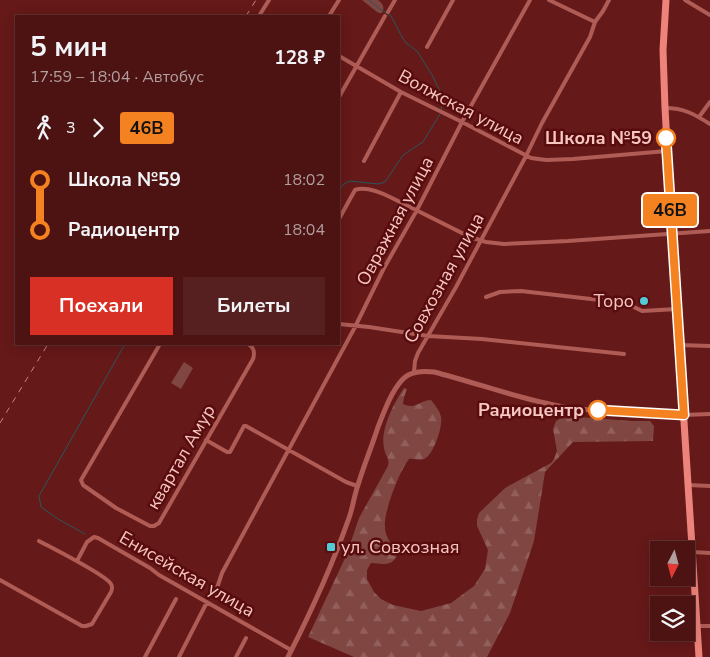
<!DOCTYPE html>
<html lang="ru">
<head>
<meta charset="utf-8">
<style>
	:root { --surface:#4c1312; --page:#562020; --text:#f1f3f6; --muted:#b29e9f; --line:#633232; --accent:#d93025 }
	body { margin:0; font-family:"Nunito Sans",sans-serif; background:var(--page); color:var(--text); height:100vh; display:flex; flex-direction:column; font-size:19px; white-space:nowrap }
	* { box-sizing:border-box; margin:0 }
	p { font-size:16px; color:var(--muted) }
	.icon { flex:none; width:28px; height:28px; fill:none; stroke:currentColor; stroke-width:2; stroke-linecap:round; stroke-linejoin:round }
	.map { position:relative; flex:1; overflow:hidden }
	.details { position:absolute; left:15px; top:15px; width:325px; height:330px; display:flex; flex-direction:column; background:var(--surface); border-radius:0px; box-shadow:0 2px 12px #0003,0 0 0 1px var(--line) }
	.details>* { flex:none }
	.badge { padding:0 10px; border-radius:4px; font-size:18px; line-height:32px }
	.needle { width:32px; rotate:186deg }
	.fabs { position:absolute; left:650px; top:541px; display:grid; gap:10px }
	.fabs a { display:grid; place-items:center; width:45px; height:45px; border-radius:0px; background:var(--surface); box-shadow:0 2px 12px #0003,0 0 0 1px var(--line); font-size:25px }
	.map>.badge { position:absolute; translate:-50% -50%; box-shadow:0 0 0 2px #fff }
	.legs { display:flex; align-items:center; gap:8px; height:55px; padding:0 15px; font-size:16px }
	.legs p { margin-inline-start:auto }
	.headline { display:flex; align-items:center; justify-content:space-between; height:85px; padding:0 15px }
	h1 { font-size:28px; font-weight:700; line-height:38px }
	.button { display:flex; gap:10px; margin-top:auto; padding:10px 15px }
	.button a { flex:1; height:58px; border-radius:0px; background:var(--accent); color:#fff; font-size:20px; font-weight:700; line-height:58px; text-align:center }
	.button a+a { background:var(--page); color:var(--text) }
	ul { padding:0 15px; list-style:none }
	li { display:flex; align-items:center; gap:18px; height:50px; font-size:19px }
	li i { display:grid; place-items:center; width:8px; height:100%; margin:0 6px; background:currentColor }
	li i::after { content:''; width:12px; height:12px; margin:-6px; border:4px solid; border-radius:50%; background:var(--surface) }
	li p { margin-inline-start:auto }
	li:first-child i { background:linear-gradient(#0000 50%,currentColor 0) }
	li:last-child i { background:linear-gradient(currentColor 50%,#0000 0) }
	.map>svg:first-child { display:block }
	.green { fill:#7f4642 }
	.forest { fill:url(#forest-firs) }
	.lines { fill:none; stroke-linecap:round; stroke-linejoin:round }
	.stream { stroke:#28575d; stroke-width:1 }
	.street { stroke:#af5c56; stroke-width:4 }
	.secondary { stroke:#af5c56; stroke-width:5 }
	.highway { stroke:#ed847b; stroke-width:7 }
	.rail { stroke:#c18783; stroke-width:1; stroke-dasharray:6 6; stroke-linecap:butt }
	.line-1-casing { stroke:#fff; stroke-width:11 }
	.line-1 { stroke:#f58220; stroke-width:8 }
	.stop-1-dot { fill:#fff; stroke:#f58220; stroke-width:2.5 }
	.poi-dot { fill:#52cbd9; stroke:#590c0e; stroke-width:2 }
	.labels { text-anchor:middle; stroke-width:5; stroke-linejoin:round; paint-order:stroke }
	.street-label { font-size:18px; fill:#f6c7c1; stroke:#590c0e }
	.stop-label { font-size:18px; font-weight:bold; fill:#f6c7c1; stroke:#590c0e; text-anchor:end }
	.poi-label { font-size:18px; fill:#f6c7c1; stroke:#590c0e; text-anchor:end }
</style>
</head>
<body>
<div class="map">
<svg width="710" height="657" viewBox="0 0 710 657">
	<defs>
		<pattern id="forest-firs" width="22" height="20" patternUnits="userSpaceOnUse" patternTransform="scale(1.25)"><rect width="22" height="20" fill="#7f4642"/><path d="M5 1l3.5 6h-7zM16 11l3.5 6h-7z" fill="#925f5c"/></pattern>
	</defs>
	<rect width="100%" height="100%" fill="#651918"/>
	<path class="green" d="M 184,362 L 193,368 L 181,389 L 171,383 Z"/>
	<path class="forest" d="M 362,0 L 378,0 C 383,3 385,8 382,13 L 379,13 L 377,12 Z
		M 404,388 L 407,389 L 404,397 L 403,404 C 416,410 420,400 431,400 C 435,405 440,411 441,417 C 443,427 433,456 424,459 C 419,461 414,458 409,459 C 400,470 383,513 385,527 C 385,531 387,538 390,542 C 394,548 401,554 393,561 C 388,566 378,563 371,563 L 367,570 L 367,579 L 374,592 L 381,599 L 393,605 L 421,611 L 451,603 L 474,586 L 485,569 L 488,550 L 477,526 L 477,519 L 479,513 L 505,488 L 551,463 L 554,459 L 557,451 L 553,429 L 556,421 L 565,416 L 631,421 L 650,421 L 654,426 L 653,441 L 573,442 L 545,472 L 534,541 L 510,613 L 487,657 L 354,657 L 308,637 L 346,556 L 359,518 L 388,466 C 390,459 385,455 384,448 C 380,429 394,403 404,388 Z"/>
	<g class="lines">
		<path class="stream" d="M 369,0 L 380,9 L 391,16 L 402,37 L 406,43 L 417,51 L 432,75 L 439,89 L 442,103 L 441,110
			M 339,190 L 344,184 L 350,181 L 378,184 L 385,182 L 403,155 L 423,142 L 440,114
			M 85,534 L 58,519 L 41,507 L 39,496 L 125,344"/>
		<path class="street" d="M 549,0 L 595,22
			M 685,0 L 710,15
			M 388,12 L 395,0
			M 259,16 L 269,0
			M 329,16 L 339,0
			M 427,47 L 453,0
			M 339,56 L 401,92 L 462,122 L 531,158 L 546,160 L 573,159 L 667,151
			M 339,97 L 385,16
			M 665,108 C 684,108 694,114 710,124
			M 699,117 L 710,102
			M 364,161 L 401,92
			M 339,219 L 355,190 C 366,186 382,193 392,198 L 470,237 L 486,242 L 504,244 L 568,241 L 710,231
			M 486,297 L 500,292 L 521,291 L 626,303 L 642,311 L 677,309
			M 339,324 L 369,327 L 428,336 L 482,339 L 624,354
			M 160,344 L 81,480 L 83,485 L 116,508 L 150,526 L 154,526 L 159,523 L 253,359 C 255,353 254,347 248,344
			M 679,345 L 710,346
			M 414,372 L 415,361 L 418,353 L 456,287 L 526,156 L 542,123 L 590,37 L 595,22 L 603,11 L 609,0
			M 683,415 L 710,414
			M 206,440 L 227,452 L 230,452 L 244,426 L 246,426 L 346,482 L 357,486
			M 688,485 L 710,486
			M 692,552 L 710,553
			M 77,561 L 87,542 L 94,537 L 98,538 L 150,568 L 159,575 L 291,650
			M 0,580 L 82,626 L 86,626 L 92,624 L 111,592 C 112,589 113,587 111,584 C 106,575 52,548 39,541
			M 217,588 L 222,573 L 355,327 L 384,268 L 417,210 L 462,122 L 530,0
			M 697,626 L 710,626
			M 145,657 L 176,599
			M 179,657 L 207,602
			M 236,657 L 246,638"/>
		<path class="secondary" d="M 288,657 C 311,612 332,566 349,518 C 353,507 354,496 358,485 C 364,465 372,446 378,427 C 384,412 391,392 402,380 C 410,371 422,371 434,372 C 477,383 519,399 564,407 C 602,413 645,413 683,415"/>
		<path class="highway" d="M 666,0 L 663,50 L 665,108 L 672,233 L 699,657"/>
		<path class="rail" d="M 246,16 L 256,0
			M 0,423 L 48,344"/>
	</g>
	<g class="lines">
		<g class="line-1-casing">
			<path id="line-1" d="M 598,410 L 684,415 L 666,138"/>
		</g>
		<use href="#line-1" class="line-1"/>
	</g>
	<g class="stop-1-dot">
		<circle cx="666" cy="138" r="9"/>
		<circle cx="598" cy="410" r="9"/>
	</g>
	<g class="poi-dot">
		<circle cx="644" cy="301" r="5"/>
		<rect x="326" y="542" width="10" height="10" rx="2.5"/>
	</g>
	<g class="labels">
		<g class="street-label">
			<text transform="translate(461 107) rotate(28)" y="6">Волжская улица</text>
			<text transform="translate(395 221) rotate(-62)" y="6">Овражная улица</text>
			<text transform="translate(444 278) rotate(-61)" y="6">Совхозная улица</text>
			<text transform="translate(181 457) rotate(-60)" y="6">квартал Амур</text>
			<text transform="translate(187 574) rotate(30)" y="6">Енисейская улица</text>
		</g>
		<g class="stop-label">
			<text x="652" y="144">Школа №59</text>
			<text x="584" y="416">Радиоцентр</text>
		</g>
		<g class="poi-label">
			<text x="634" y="307">Торо</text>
			<text x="341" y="553" text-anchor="start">ул. Совхозная</text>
		</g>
	</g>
</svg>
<div class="fabs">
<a><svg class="needle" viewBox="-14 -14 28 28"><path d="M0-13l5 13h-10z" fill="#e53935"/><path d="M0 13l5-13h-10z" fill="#b29e9f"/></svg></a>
<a><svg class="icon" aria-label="layers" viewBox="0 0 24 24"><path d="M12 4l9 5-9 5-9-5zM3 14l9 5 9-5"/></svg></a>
</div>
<b class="badge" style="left:670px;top:210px;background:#f58220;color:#111">46В</b>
<section class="details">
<div class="headline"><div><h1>5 мин</h1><p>17:59 – 18:04 · Автобус</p></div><b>128 ₽</b></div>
<div class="legs"><svg class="icon" aria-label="walk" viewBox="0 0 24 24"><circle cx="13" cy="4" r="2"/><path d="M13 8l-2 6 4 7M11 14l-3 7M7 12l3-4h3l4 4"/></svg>3<svg class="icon" aria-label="forward" viewBox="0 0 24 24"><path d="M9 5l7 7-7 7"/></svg><b class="badge" style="background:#f58220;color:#111">46В</b></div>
<ul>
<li><i style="color:#f58220"></i><b>Школа №59</b><p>18:02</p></li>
<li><i style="color:#f58220"></i><b>Радиоцентр</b><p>18:04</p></li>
</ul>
<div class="button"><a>Поехали</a><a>Билеты</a></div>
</section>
</div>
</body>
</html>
